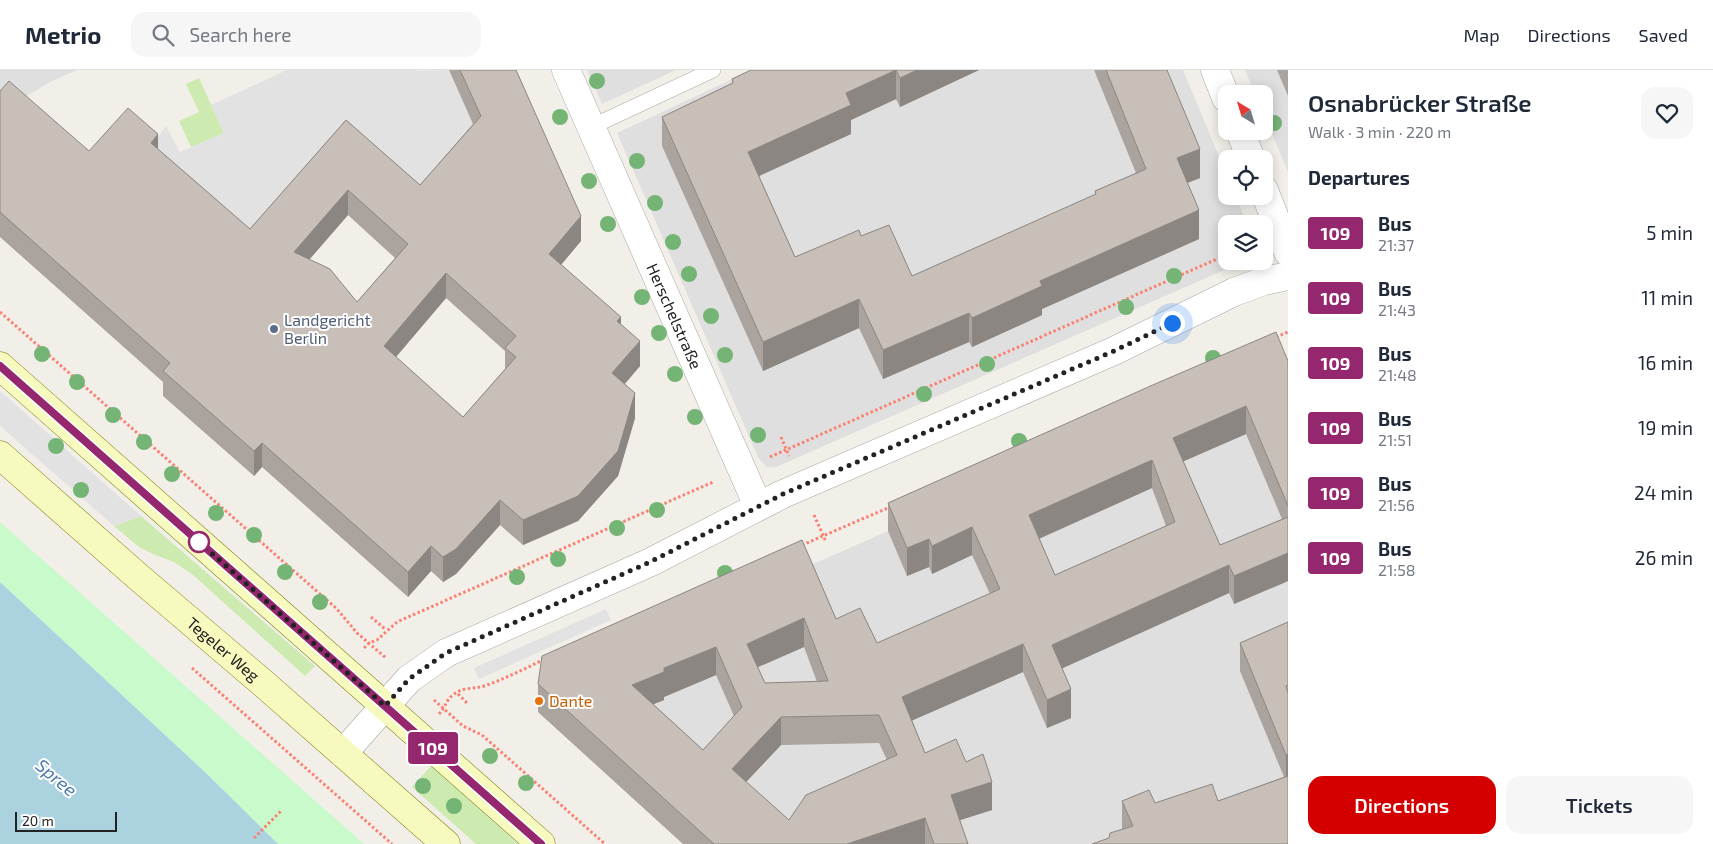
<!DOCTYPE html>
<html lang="en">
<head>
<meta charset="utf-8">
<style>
	:root { --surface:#fff; --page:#f6f6f7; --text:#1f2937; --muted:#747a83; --line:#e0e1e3; --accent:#d40000 }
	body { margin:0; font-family:"Exo 2",sans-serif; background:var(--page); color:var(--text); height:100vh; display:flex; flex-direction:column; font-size:19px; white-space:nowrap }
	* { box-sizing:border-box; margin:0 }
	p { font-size:16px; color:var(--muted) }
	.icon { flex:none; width:28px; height:28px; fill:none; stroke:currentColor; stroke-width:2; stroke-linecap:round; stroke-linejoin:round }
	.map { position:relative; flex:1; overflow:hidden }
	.side { display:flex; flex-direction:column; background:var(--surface); width:425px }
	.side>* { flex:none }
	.badge { padding:0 10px; border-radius:4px; font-size:18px; line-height:32px }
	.needle { width:32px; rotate:322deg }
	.buttons { position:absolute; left:1218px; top:15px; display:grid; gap:10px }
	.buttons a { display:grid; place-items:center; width:55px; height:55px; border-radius:10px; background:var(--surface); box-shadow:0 2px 12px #0003; font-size:25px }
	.scale { position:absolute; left:15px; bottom:12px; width:102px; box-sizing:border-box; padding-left:5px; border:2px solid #222; border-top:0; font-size:14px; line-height:18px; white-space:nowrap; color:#222; -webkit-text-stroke:4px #fff; paint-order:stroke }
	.you { position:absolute; width:25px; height:25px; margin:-12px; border:4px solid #fff; border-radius:50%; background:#1a73e8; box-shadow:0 0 0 8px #1a73e833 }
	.map>.badge { position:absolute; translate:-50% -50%; box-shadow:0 0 0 2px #fff }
	h2 { padding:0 20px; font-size:19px; line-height:45px }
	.round { display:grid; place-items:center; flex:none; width:52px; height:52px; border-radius:15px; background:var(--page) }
	.head { display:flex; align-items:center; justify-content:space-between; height:85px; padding:0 20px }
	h1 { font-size:24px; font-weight:600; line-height:38px }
	.button { display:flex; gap:10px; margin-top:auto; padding:10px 20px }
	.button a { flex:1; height:58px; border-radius:15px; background:var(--accent); color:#fff; font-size:20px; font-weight:600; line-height:58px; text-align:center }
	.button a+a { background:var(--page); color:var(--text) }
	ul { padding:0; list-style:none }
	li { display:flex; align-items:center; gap:15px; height:65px; padding:0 20px }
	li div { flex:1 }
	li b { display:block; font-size:19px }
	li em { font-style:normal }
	li .badge { min-width:55px; font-weight:700; text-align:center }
	header { display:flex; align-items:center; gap:30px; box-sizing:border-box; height:70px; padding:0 25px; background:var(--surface); border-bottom:1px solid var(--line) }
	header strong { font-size:24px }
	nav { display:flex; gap:28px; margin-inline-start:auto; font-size:18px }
	.search { width:350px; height:45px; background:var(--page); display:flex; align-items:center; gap:12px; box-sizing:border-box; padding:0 18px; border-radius:15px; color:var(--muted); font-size:19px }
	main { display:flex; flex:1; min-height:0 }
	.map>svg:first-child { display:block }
	.residential { fill:#e0dfdf }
	.grass { fill:#cdebb0 }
	.park { fill:#c8facc }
	.parking { fill:#e2e2e2 }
	.water { fill:#aad3df }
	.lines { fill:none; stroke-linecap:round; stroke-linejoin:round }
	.service-casing { stroke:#a9a9a9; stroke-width:16 }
	.minor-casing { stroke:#a9a9a9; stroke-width:29 }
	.tertiary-casing { stroke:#a9a9a9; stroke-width:29 }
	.secondary-casing { stroke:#707d05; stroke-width:29 }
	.path { stroke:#fa8072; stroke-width:3; stroke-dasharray:2.5 2.5; stroke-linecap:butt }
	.service { stroke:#fff; stroke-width:15 }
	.minor { stroke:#fff; stroke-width:28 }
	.tertiary { stroke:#fff; stroke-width:28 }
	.secondary { stroke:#f7fabf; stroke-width:28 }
	.tree { fill:#74b475 }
	.wall { fill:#aba49e; fill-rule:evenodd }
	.shaded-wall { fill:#8b8681 }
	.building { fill:#c7bfb8; stroke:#8b8681; fill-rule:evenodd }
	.line-casing { stroke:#fff; stroke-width:11 }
	.line { stroke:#95276e; stroke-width:8 }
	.walk { stroke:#222; stroke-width:5; stroke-dasharray:0 9 }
	.service-dot { fill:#5c6f8a; stroke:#fff; stroke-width:2 }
	.stop-dot { fill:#fff; stroke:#95276e; stroke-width:2.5 }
	.food-dot { fill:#e8710a; stroke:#fff; stroke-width:2 }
	.labels { text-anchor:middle; stroke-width:4; stroke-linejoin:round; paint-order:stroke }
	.street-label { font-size:16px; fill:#222; stroke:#fff }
	.service-label { font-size:16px; fill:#4e5e75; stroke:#fff; text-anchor:start }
	.food-label { font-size:16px; fill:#c56008; stroke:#fff; text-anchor:start }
	.water-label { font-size:18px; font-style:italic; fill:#4a7aab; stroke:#fff }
</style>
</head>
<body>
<header>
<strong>Metrio</strong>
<div class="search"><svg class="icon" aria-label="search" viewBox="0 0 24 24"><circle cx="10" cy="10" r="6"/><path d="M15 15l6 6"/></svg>Search here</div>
<nav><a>Map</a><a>Directions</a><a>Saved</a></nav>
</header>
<main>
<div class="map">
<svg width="1288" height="774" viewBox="0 0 1288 774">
	<rect width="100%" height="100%" fill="#f2efe9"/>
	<path class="residential" d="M 0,0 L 77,0 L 52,11 L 9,36 L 0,28 Z
		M 587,0 L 676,0 L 602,34 Z
		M 752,0 L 1183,0 L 1226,103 L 1226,126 L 1236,126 L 1247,154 L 1226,154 L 1226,191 L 1237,191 L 1238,194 L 776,397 L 766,397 L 758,387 L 617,63 Z
		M 1245,0 L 1288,0 L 1288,102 L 1264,44 L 1264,24 L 1255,24 Z
		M 1288,319 L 1288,774 L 683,774 L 538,642 L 542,614 L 888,461 Z"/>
	<path class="grass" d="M 199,8 L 224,63 L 191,77 L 179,51 L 199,42 L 186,14 Z
		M 141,446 L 315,596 L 305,606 L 193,505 L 174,492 L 155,485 L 139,477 L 114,456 Z
		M 431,696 L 518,774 L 476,774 L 412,717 Z"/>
	<path class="park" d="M 0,452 L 364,774 L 278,774 L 207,704 L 0,512 Z"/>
	<path class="parking" d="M 287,0 L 417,0 L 418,1 L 449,0 L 481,71 L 420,140 L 345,75 L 263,169 L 148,81 L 166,56 L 180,82 L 224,63 L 211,35 Z
		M 0,321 L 141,446 L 114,456 L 0,356 Z
		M 606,539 L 611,550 L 479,609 L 474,598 Z"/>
	<path class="water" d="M 0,512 L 207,704 L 278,774 L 0,774 Z"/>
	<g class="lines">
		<g class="service-casing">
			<path id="service" d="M 591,57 L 713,0"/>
		</g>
		<g class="minor-casing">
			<g id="minor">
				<path id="s1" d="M 566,0 L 758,436"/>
				<path d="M 1215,0 L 1226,28"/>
				<path d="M 1240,61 L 1251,89"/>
				<path d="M 1264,120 L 1288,182"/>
			</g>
		</g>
		<g class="tertiary-casing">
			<path id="tertiary" d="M 343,683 L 409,609 L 446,583 L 651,492 L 783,424 L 1114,281 L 1234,222 L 1264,211 L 1288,206"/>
		</g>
		<g class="secondary-casing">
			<g id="secondary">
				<path d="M 0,296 L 541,774"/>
				<path id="s2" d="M 0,385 L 136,505 L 264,614 L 446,774"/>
			</g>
		</g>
		<path class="path" d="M 0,242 L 337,539 L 357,563 L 386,588
			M 1276,267 L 1288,262
			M 781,367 L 789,386
			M 770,387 L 1226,185
			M 814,445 L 826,472
			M 802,475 L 890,437
			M 371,547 L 385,559
			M 364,578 L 369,573 L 377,570 L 397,552 L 713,412
			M 192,598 L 392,774
			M 458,624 L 468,634
			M 434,630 L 463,656 L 482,665 L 605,774
			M 439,644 C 445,638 446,630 453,625 C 463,616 475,620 487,615 C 507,608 526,598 545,589
			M 254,768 L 281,741"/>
		<use href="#service" class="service"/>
		<use href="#minor" class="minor"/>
		<use href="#tertiary" class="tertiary"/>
		<use href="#secondary" class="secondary"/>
	</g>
	<g class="tree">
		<circle cx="597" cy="11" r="8"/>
		<circle cx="560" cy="47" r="8"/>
		<circle cx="1274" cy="53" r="8"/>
		<circle cx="637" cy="91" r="8"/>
		<circle cx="589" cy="111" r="8"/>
		<circle cx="655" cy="133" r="8"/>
		<circle cx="608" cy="154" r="8"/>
		<circle cx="673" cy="172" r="8"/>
		<circle cx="689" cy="204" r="8"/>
		<circle cx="1174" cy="206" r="8"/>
		<circle cx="642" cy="227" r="8"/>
		<circle cx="1126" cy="237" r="8"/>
		<circle cx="711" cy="246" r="8"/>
		<circle cx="659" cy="263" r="8"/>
		<circle cx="42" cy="284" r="8"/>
		<circle cx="725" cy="285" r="8"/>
		<circle cx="1213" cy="288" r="8"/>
		<circle cx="987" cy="294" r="8"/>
		<circle cx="675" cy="304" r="8"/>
		<circle cx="77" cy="312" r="8"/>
		<circle cx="924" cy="324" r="8"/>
		<circle cx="113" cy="345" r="8"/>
		<circle cx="695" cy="347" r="8"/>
		<circle cx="758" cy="365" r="8"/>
		<circle cx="1019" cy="371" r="8"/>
		<circle cx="144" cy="372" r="8"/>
		<circle cx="56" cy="376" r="8"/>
		<circle cx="172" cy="404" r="8"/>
		<circle cx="81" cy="420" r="8"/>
		<circle cx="657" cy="440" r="8"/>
		<circle cx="216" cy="443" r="8"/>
		<circle cx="617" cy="458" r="8"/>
		<circle cx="254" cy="465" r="8"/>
		<circle cx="558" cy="489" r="8"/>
		<circle cx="285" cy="502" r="8"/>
		<circle cx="725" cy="503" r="8"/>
		<circle cx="517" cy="507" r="8"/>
		<circle cx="320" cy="532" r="8"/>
		<circle cx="490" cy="686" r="8"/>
		<circle cx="526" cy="713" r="8"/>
		<circle cx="423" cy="716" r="8"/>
		<circle cx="454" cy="736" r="8"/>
	</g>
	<path class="wall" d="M 449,0 L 516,0 L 581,171 L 561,195 L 621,254 L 640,296 L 625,314 L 635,348 L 618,406 L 578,451 L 523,475 L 500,455 L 456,504 L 443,512 L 431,501 L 408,527 L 262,397 L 254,406 L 163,326 L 163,312 L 0,167 L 0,21 L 89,81 L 158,79 L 250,159 L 346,50 L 420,115 L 473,54 ZM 348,145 L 395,188 L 357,232 L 309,190 ZM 446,228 L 505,281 L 505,299 L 463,347 L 396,287 Z
		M 751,0 L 979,0 L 900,37 L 896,29 L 851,50 L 851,64 L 759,106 L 795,187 L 861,166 L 912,206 L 1095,125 L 1095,121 L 1136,103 L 1094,0 L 1167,0 L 1200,108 L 1187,113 L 1199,169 L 1042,239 L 1042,245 L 972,277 L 969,272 L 883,309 L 859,258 L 763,301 L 662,76 L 662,47 L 732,13 L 732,9 Z
		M 1277,0 L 1288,0 L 1288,26 Z
		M 1288,291 L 1288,511 L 1234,534 L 1229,523 L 1062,598 L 1071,648 L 1047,658 L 1023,602 L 912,650 L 925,683 L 966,692 L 992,740 L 960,750 L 968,774 L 683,774 L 538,642 L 538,614 L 802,470 L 836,549 L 877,573 L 990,524 L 972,485 L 932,504 L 929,497 L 907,506 L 888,461 L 888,433 ZM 1246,364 L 1282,449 L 1220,475 L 1183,391 ZM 1152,418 L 1166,456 L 1055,505 L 1039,469 ZM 804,577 L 817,612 L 765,613 L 757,597 ZM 716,605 L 734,646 L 703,680 L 653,634 L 664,630 L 664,627 ZM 879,673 L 887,690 L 789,750 L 746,712 L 781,675 Z
		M 1288,552 L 1288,774 L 1109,768 L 1122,759 L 1122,731 L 1155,733 L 1218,731 L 1284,707 L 1240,601 L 1240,573 Z"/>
	<path class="shaded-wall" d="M 896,0 L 896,29 L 851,50 L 851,64 L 748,111 L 748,82 L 846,23 Z
		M 917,0 L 979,0 L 900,37 L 900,8 Z
		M 158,64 L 158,89 L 151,73 Z
		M 1200,79 L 1200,108 L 1177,117 L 1177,88 Z
		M 348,120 L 348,145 L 294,207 L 294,182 Z
		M 1199,140 L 1199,169 L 1042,239 L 1042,245 L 972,277 L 972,248 L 1040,211 Z
		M 581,146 L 581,171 L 549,209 L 549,184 Z
		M 446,203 L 446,228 L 384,301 L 384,276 Z
		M 859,229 L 859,258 L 763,301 L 763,272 Z
		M 969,243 L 969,272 L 883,309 L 883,280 Z
		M 621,247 L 621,272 L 617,251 Z
		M 640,271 L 640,296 L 612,328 L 612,303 Z
		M 635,323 L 635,348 L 618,406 L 578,451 L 523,475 L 523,450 Z
		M 1246,336 L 1246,364 L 1173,396 L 1173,368 Z
		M 262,373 L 262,397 L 254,406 L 254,381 Z
		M 1152,390 L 1152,418 L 1029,473 L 1029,445 Z
		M 500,430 L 500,455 L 456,504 L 443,512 L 443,487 Z
		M 972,457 L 972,485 L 932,504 L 932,476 Z
		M 929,469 L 929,497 L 907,506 L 907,478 Z
		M 431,476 L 431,501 L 408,527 L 408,502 Z
		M 1288,483 L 1288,511 L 1234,534 L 1234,506 Z
		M 1229,495 L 1229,523 L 1052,603 L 1052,575 Z
		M 804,548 L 804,577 L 747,602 L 747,574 Z
		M 1023,574 L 1023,602 L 902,655 L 902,627 Z
		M 716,577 L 716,605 L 664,627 L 664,630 L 632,643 L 632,615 L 664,598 Z
		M 1071,619 L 1071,648 L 1047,658 L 1047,630 Z
		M 781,647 L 781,675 L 732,727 L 732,699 Z
		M 1288,684 L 1288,712 L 1286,713 L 1286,685 Z
		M 992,712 L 992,740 L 951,753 L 951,725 Z
		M 925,748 L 925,774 L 847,774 Z"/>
	<path class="building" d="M 460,0 L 516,0 L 581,146 L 549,184 L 621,247 L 617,251 L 640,271 L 612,303 L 635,323 L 618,381 L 578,426 L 523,450 L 500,430 L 456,479 L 443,487 L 431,476 L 408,502 L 262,373 L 254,381 L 163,301 L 170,293 L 0,142 L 0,21 L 9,11 L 89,81 L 128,38 L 158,64 L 151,73 L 250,159 L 346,50 L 420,115 L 481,46 ZM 348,120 L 408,174 L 357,232 L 330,199 L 294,182 ZM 446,203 L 516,266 L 505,278 L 516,287 L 463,347 L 384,276 Z
		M 751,0 L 917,0 L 900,8 L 896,0 L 846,23 L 851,35 L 748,82 L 795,187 L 859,160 L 861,166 L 889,155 L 912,206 L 1096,124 L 1095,121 L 1146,99 L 1106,0 L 1167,0 L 1200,79 L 1177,88 L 1199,140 L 1040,211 L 1042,216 L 972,248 L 969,243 L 883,280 L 859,229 L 763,272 L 662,47 L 733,13 L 732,9 Z
		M 1276,262 L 1288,291 L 1288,436 L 1246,336 L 1173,368 L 1220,475 L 1288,447 L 1288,483 L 1234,506 L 1229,495 L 1052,575 L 1071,619 L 1047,630 L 1023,574 L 902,627 L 925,683 L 956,669 L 966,692 L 983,684 L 992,712 L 951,725 L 968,774 L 934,774 L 925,748 L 847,774 L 714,774 L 538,614 L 542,586 L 802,470 L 836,549 L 860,538 L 877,573 L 1000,519 L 972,457 L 932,476 L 929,469 L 907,478 L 888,433 L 1155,314 ZM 1152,390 L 1175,452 L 1055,505 L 1029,445 ZM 804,548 L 828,611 L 765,613 L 747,574 ZM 716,577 L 742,637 L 703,680 L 632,615 L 664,602 L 664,598 ZM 879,645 L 897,685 L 806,725 L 789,750 L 732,699 L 781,647 Z
		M 1288,552 L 1288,615 L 1286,616 L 1288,623 L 1288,684 L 1286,685 L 1240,573 Z
		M 1288,706 L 1288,774 L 1092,774 L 1109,768 L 1110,763 L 1133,756 L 1122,731 L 1149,720 L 1155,733 L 1212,714 L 1218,731 Z"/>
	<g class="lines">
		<g class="line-casing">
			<path id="line" d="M 0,296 L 541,774"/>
		</g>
		<use href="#line" class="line"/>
		<path class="walk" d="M 199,472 L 385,636 L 409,609 L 446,583 L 650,492 L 783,424 L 1114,281 L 1172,253"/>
	</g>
	<circle class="service-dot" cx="274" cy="259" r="5"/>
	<circle class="stop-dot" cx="199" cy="472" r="10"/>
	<circle class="food-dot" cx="539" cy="631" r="5"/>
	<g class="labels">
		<g class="street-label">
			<text dy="6" stroke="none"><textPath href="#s1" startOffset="269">Herschelstraße</textPath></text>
			<text dy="6" stroke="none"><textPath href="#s2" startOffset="296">Tegeler Weg</textPath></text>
		</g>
		<g class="service-label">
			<text x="284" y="256">Landgericht<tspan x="284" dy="18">Berlin</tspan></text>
		</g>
		<g class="food-label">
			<text x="549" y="637">Dante</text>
		</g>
		<g class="water-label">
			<text transform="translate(56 708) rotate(40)" y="6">Spree</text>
		</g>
	</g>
</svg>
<div class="buttons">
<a><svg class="needle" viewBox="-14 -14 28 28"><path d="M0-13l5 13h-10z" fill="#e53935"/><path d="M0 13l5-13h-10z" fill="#747a83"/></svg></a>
<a><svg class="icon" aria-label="locate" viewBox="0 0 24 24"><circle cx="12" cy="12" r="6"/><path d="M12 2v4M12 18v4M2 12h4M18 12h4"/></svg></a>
<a><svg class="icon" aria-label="layers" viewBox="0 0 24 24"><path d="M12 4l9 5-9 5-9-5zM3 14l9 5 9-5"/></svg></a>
</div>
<div class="scale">20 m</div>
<div class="you" style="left:1172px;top:253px"></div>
<b class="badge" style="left:433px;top:678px;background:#95276e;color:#fff">109</b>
</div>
<section class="side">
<div class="head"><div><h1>Osnabrücker Straße</h1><p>Walk · 3 min · 220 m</p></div><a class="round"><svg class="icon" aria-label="heart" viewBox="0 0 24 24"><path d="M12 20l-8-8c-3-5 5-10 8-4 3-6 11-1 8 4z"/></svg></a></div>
<h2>Departures</h2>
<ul>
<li><span class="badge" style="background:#95276e;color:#fff">109</span><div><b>Bus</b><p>21:37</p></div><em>5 min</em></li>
<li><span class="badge" style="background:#95276e;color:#fff">109</span><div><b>Bus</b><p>21:43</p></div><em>11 min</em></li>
<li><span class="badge" style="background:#95276e;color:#fff">109</span><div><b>Bus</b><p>21:48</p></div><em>16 min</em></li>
<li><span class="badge" style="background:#95276e;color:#fff">109</span><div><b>Bus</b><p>21:51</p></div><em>19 min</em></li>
<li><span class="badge" style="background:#95276e;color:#fff">109</span><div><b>Bus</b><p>21:56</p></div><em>24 min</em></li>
<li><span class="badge" style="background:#95276e;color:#fff">109</span><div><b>Bus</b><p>21:58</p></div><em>26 min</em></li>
</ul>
<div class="button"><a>Directions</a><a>Tickets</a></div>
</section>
</main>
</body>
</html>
